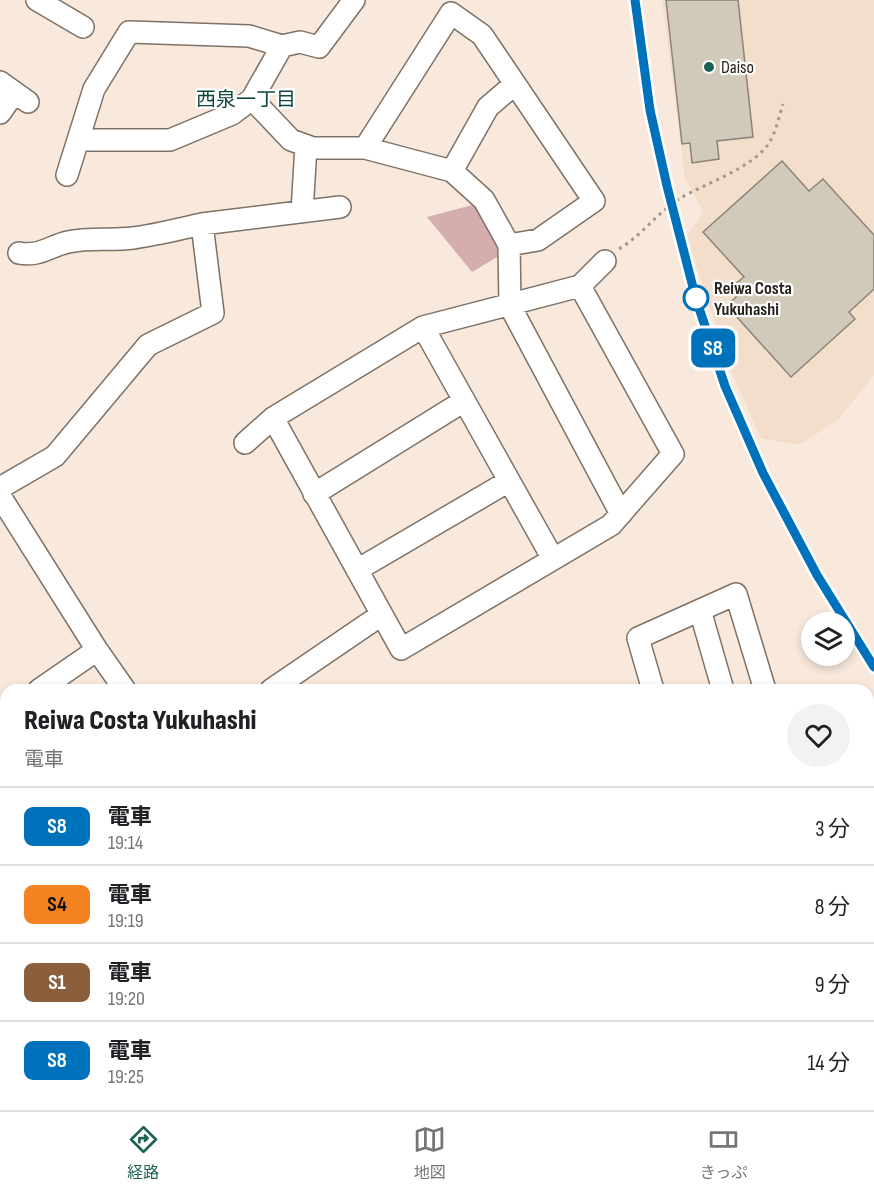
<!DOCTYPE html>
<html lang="ja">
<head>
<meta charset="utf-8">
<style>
	:root { --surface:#fff; --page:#f2f2f2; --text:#202124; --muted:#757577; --line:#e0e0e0; --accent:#1d6355 }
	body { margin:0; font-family:"Sofia Sans Condensed","Noto Sans JP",sans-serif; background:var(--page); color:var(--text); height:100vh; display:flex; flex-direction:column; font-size:22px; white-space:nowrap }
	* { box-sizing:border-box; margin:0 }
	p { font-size:20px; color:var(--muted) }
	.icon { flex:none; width:33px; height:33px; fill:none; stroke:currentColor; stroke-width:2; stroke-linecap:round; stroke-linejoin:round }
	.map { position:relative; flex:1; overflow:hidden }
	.side { position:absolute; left:0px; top:684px; width:874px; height:426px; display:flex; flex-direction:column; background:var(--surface); border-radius:18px 18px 0 0; box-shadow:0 3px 9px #0003 }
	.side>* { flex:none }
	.badge { padding:0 12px; border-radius:9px; font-size:21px; line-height:39px }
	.tools { position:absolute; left:801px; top:612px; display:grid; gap:12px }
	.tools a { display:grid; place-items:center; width:54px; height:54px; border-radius:50%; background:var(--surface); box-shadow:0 3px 9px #0003; font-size:30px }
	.map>.badge { position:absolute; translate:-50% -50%; box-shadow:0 0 0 3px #fff }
	.round { display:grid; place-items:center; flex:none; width:63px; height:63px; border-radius:32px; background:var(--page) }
	.headline { display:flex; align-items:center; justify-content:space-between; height:102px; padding:0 24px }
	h1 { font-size:28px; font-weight:800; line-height:45px }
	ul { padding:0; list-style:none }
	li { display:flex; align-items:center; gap:18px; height:78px; padding:0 24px; border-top:2px solid var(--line) }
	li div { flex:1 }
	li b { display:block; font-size:22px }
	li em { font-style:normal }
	li .badge { min-width:66px; font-weight:700; text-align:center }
	.dock { display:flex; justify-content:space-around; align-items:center; height:84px; border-top:2px solid var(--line); background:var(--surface); font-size:16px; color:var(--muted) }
	.dock a { display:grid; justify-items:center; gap:3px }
	.dock .selected { color:var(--accent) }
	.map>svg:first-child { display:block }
	.built { fill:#f3decc }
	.green { fill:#d4aeae }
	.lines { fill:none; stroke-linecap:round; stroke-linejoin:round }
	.stream { stroke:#a2a186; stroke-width:4.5 }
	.building { fill:#d1c9b9; stroke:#8b8475; stroke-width:1.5 }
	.minor-casing { stroke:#7e7166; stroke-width:24 }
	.path { stroke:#a2978d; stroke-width:3; stroke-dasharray:3 4.5; stroke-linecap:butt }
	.minor { stroke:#fff; stroke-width:21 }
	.rail { stroke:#8c8179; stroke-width:4.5; stroke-dasharray:10 10; stroke-linecap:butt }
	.line-casing { stroke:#fff; stroke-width:14 }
	.line { stroke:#0072bc; stroke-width:9 }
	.poi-dot { fill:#1d6355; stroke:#fff; stroke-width:2 }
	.stop-dot { fill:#fff; stroke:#0072bc; stroke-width:3 }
	.labels { text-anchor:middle; stroke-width:4.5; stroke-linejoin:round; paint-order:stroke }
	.poi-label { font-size:18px; fill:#28221d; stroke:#fff; text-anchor:start }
	.stop-label { font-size:18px; font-weight:bold; fill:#28221d; stroke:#fff; text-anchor:start }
	.neighbourhood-label { font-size:20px; fill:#0d473d; stroke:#fff }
</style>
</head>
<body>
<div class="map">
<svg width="874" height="1110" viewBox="0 0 874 1110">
	<rect width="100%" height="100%" fill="#f8e9dc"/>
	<path class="built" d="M 662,0 L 874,0 L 874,375 L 838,420 L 799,445 L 761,438 L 729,367 L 687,236 L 703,212 L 685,177 Z"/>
	<path class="green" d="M 476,204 L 499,235 L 499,256 L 472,272 L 427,217 Z"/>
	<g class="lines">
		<path class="stream" d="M 0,788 L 6,782
			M 0,1033 L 6,1038
			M 129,1104 L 131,1110"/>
	</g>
	<path class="building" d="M 666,0 L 738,0 L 753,137 L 717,141 L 719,159 L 692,163 L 690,143 L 682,144 Z
		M 782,161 L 809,191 L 823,179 L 874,235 L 874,289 L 849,312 L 855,319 L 791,377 L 727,306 L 737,296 L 730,288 L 744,277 L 703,232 Z"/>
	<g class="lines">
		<g class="minor-casing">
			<path id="minor" d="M 37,0 L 83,27
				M 354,0 L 319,47 L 300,42 L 282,46 L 249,36 L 129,32 L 94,89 L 78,140 L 170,140 L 232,114 L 252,99 L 291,140 L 313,148 L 365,148 L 452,171 L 484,200 L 509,245 L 510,306 L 621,514
				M 0,82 L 28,102
				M 252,99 L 282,46
				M 0,113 L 14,93
				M 365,148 L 451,13 L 482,35 L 594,201 L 538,240 L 509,245
				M 452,171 L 488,107 L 515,84
				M 67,175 L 78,140
				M 302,212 L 306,146
				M 19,253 C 39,257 50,246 68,242 C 90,237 112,241 133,238 C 156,235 179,229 202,224
				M 423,327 L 553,559
				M 273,418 L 401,649 L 611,525 L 673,454 L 580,286
				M 245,443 L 273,418 L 423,327 L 580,286 L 605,261
				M 0,488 L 55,456 L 148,345 L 213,313 L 202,224 L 340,207
				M 314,494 L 464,401
				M 0,496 L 97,650 L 125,690
				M 357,570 L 509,481
				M 700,610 L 723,690
				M 39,690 L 97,650
				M 271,690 L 381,615
				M 653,690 L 638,638 L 736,594 L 765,690
				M 0,717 L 6,713
				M 868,796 L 874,805
				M 868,899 L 874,899
				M 868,1017 L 874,1018
				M 433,1104 L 438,1110
				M 595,1104 L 600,1110
				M 742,1104 L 744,1110
				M 789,1104 L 791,1110
				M 48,1110 L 48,1104"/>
		</g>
		<path class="path" d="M 619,249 C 642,235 656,214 679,199 C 705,183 752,169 769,143 C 776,132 779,116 783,104"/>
		<use href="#minor" class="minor"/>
		<path class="rail" d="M 635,0 L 650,110 L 672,205 L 696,299 L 725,386 L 763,473 L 817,575 L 874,667
			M 0,941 L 6,941
			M 0,951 L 6,951
			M 868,965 L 874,966
			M 868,976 L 874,977"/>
	</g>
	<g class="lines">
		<g class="line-casing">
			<path id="line" d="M 635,0 L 650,110 L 667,186 L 696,299 L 725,386 L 763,473 L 817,575 L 874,667"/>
		</g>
		<use href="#line" class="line"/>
	</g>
	<circle class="poi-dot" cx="709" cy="67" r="6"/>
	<circle class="stop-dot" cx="696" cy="298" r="12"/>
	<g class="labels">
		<g class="poi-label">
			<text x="721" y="73">Daiso</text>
		</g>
		<g class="stop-label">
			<text x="714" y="294">Reiwa Costa<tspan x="714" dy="21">Yukuhashi</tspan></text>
		</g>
		<g class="neighbourhood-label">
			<text x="246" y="106">西泉一丁目</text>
		</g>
	</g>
</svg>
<div class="tools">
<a><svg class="icon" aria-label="layers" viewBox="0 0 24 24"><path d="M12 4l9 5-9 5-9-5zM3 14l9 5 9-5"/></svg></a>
</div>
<b class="badge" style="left:713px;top:348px;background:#0072bc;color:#fff">S8</b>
<section class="side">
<div class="headline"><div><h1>Reiwa Costa Yukuhashi</h1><p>電車</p></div><a class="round"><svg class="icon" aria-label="heart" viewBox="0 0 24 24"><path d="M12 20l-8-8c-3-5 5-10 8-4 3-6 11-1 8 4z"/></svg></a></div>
<ul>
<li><span class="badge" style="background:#0072bc;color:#fff">S8</span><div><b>電車</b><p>19:14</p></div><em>3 分</em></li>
<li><span class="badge" style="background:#f58220;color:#111">S4</span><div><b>電車</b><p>19:19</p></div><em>8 分</em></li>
<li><span class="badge" style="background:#8b5e3c;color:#fff">S1</span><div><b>電車</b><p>19:20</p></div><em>9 分</em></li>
<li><span class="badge" style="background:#0072bc;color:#fff">S8</span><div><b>電車</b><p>19:25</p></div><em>14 分</em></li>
</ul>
</section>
</div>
<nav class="dock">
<a class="selected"><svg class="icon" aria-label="directions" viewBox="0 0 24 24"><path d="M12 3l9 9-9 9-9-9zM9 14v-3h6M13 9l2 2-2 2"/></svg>経路</a>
<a><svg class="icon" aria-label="map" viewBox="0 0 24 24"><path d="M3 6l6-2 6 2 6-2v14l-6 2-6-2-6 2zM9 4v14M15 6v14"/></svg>地図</a>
<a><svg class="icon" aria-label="tickets" viewBox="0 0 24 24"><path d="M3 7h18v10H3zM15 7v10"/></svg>きっぷ</a>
</nav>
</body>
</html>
